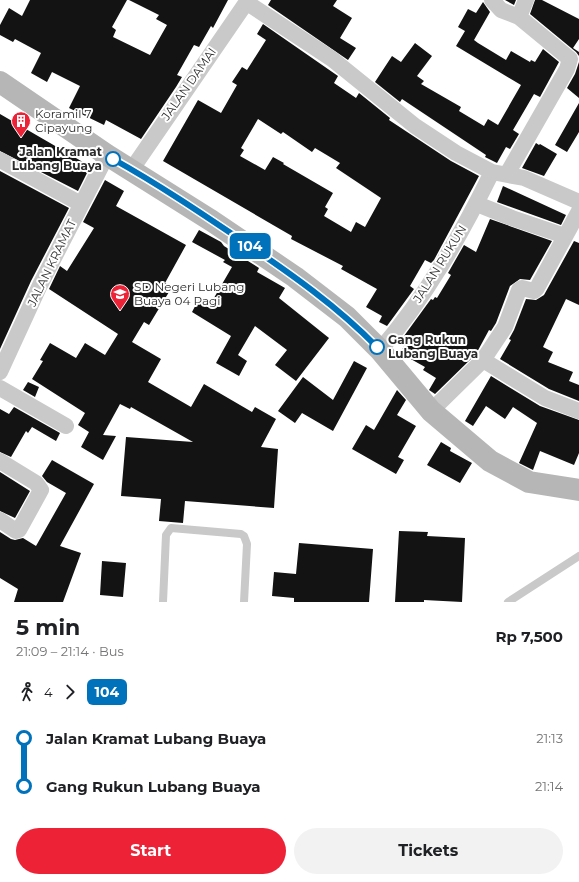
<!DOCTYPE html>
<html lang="en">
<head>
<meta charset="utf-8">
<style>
	:root { --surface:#fff; --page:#f2f2f2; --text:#202124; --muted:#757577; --accent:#ee2237 }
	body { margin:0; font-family:Montserrat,sans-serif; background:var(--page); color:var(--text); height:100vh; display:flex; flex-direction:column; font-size:15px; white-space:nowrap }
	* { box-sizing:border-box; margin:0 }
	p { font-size:13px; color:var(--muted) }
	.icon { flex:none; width:22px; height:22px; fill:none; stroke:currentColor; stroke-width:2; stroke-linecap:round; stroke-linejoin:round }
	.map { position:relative; height:602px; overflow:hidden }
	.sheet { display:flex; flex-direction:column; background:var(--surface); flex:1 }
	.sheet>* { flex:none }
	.badge { padding:0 8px; border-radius:6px; font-size:14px; line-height:26px }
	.map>.badge { position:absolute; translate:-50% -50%; box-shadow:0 0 0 2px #fff }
	.legs { display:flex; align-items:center; gap:6px; height:44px; padding:0 16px; font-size:13px }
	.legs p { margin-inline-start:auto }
	.summary { display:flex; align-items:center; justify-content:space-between; height:68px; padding:0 16px }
	h1 { font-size:22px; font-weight:700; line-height:30px }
	.action { display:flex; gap:8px; margin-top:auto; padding:8px 16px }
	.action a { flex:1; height:46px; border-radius:24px; background:var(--accent); color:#fff; font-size:16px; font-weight:700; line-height:46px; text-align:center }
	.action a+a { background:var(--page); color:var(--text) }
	ul { padding:0 16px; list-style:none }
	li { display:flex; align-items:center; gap:14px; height:48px; font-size:15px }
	li i { display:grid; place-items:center; width:6px; height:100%; margin:0 5px; background:currentColor }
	li i::after { content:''; width:10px; height:10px; margin:-5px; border:3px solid; border-radius:50%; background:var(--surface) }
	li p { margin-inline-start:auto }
	li:first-child i { background:linear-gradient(#0000 50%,currentColor 0) }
	li:last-child i { background:linear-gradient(currentColor 50%,#0000 0) }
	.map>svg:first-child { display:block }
	.building { fill:#131313; fill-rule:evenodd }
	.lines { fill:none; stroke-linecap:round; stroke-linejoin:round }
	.service { stroke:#c9c9c9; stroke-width:8 }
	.minor { stroke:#c9c9c9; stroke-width:16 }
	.secondary { stroke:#b6b6b6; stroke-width:22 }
	.line-1-casing { stroke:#fff; stroke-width:9 }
	.line-1 { stroke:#0072bc; stroke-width:6 }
	.stop-1-dot { fill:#fff; stroke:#0072bc; stroke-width:2 }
	.labels { text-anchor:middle; stroke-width:4; stroke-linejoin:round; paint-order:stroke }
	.street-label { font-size:12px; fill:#2c2c2c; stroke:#fff }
	.poi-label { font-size:12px; fill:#2c2c2c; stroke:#fff; text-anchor:start }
	.stop-label { font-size:12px; font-weight:bold; fill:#2c2c2c; stroke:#fff; text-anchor:end }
</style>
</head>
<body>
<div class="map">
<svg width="579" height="602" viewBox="0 0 579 602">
	<rect width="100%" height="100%" fill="#fff"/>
	<path class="building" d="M 30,0 L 127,0 L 112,27 L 116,30 L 113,37 L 150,55 L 167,25 L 156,19 L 159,15 L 129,0 L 228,0 L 213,28 L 211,26 L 199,47 L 194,45 L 177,75 L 182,77 L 176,87 L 141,139 L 106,120 L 104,125 L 69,108 L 80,86 L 52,72 L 47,82 L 31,73 L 41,53 L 15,39 L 13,42 L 0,35 L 0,25 L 9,8 L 22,16 Z
		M 271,0 L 337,0 L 333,6 L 352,18 L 340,38 L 356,48 L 348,60 L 268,5 Z
		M 505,0 L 516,0 L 514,5 Z
		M 535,0 L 542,0 L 579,19 L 579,39 L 573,48 L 579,52 L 579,56 L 576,52 L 530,14 Z
		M 483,2 L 490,12 L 474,40 L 478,43 L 506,60 L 511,51 L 530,62 L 531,60 L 535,62 L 543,49 L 559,62 L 540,97 L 534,94 L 513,130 L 519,134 L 510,149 L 506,147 L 497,163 L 485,157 L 486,155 L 402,99 L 400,102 L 375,82 L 392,56 L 401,62 L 415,43 L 432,56 L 417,76 L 424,81 L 421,84 L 461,107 L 459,111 L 484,126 L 488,119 L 498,125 L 521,85 L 456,46 L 465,31 L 458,27 L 468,9 L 476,13 Z
		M 263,24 L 338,76 L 334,83 L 356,98 L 359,93 L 390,118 L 389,120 L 451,161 L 479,176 L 434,260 L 431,263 L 425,260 L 410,286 L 414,289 L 387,326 L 379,322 L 382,316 L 366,307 L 377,289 L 341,269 L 343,266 L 291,239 L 292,236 L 163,161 L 198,100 L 221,113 L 237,85 L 232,82 L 242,67 L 247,70 L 266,40 L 257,34 ZM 258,119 L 281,134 L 283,132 L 312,152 L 315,148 L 340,163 L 336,168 L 381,198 L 365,227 L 356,222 L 351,232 L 324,216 L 328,209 L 325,207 L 333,193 L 283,164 L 284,163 L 273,157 L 265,170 L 240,156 L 244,150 L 241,148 Z
		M 579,62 L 579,98 L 567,88 L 575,74 Z
		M 579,103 L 579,132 L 567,152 L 555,145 Z
		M 0,114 L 88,165 L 85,170 L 88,171 L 78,191 L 0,151 Z
		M 536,143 L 539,145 L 540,144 L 557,154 L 544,176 L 522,168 Z
		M 0,171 L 69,208 L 31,281 L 0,349 Z
		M 105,180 L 124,191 L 116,206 L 186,245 L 165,283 L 172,287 L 149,325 L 144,322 L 132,342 L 161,359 L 148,382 L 191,407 L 204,384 L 252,412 L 255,407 L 276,419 L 261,447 L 278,449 L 274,508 L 185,501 L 183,523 L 159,521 L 161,499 L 121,496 L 126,437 L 193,442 L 131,407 L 130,409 L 120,404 L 103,435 L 116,436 L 103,460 L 81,447 L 89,432 L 78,425 L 85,413 L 32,379 L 43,361 L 40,360 L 50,343 L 76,358 L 85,343 L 105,355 L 118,334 L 49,289 L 60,266 L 67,271 L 94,228 L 83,222 Z
		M 503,186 L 566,215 L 561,225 L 497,202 Z
		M 490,219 L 552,241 L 530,280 L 520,279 L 510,286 L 496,323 L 491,331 L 489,330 L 476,354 L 435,394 L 429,390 L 436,378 L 423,370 L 425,367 L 400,353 L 408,339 L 404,336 L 431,299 L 433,300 L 435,297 L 437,298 L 451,275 L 448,273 L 464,245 L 476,252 Z
		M 199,230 L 221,242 L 224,246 L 259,268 L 257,272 L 285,288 L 279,298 L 329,338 L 296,381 L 275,365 L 287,350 L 255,326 L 238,355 L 247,361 L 239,376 L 216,363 L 231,336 L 192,312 L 200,297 L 211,303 L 232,267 L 223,262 L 225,260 L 192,242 Z
		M 574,241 L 579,243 L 579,305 L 566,299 L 543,347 L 553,352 L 548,362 L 573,372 L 569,381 L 579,385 L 579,401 L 549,389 L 500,359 L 511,340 L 509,339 L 514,330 L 526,299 L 536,300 L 544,295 Z
		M 354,361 L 367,368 L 333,431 L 302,413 L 295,423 L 278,411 L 303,377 L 333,400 Z
		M 491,376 L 540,406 L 579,420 L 579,453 L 574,465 L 540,451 L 533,470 L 519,463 L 537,423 L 513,407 L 505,419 L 486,406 L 473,426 L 465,421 Z
		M 28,382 L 39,387 L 35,397 L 23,390 Z
		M 397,390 L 406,400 L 397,415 L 416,426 L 398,457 L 404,460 L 396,474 L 352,449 L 366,425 L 374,430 Z
		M 14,407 L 60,433 L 56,441 L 32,427 L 28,433 L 26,431 L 11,457 L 0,452 L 0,409 L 9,414 Z
		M 441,442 L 451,448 L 450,451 L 472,463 L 460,483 L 427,465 Z
		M 52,460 L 94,484 L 60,546 L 81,553 L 63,602 L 14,602 L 18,589 L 0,578 L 0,532 L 11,539 L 15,540 L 23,538 L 36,546 L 66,493 L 47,482 L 42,476 Z
		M 0,472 L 30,491 L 15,518 L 0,511 Z
		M 399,531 L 428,532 L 427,536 L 465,538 L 462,602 L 424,600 L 424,602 L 395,602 Z
		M 299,543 L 373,549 L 369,602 L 294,602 L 294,598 L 272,596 L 274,572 L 296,574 Z
		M 102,561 L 126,563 L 123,597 L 100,595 Z"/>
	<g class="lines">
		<path class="service" d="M 163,602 L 166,535 L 171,528 L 241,534 L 244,536 L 247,544 L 244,602
			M 508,602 L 579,556"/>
		<path class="minor" d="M 492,0 L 501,10 L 519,17 L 570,59 L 567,69 L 507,174
			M 246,2 L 332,59 L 415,126 L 456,153 L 492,172 L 524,178 L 579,202
			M 519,17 L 526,0
			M 0,160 L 81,204
			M 132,169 L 248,0
			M 477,204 L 512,218 L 565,236
			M 380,350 C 426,297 461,235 492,172
			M 483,360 L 545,398 L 579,411
			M 0,372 L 40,285 L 107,155
			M 0,388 L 66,426
			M 431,411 L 483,360 L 505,327 L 519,290 L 522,288 L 534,291 L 537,288 L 579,211
			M 0,461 L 36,483 L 41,490 L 19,530 L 16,531 L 0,520"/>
		<path class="secondary" d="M 0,82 L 107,155 L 212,221 L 295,277 L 347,317 L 380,350 L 431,411 L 490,461 L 529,482 L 579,490"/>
	</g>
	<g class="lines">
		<g class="line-1-casing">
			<path id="line-1" d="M 113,159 C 158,184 201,213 244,242 C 291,274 337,306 377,347"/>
		</g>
		<use href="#line-1" class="line-1"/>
	</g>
	<defs>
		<g id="building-pin" transform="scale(1)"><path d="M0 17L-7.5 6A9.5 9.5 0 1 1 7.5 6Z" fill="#ee2237" stroke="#fff"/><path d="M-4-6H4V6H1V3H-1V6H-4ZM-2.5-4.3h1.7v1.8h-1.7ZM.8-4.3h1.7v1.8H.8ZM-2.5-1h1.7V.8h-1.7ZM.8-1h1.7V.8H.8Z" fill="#fff"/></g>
		<g id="school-pin" transform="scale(1)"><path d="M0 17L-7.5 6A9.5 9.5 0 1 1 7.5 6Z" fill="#ee2237" stroke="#fff"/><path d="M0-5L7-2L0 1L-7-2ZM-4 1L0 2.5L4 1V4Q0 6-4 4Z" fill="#fff"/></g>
	</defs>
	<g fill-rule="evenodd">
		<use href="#building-pin" x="21" y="121"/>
		<use href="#school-pin" x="120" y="294"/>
	</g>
	<g class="stop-1-dot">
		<circle cx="113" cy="159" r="7"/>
		<circle cx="377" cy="347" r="7"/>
	</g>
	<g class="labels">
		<g class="street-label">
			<text transform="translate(189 84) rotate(-55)" y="4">JALAN DAMAI</text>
			<text transform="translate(52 263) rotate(-64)" y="4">JALAN KRAMAT</text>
			<text transform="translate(440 264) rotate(-58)" y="4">JALAN RUKUN</text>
		</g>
		<g class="poi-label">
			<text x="35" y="118">Koramil 7<tspan x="35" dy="14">Cipayung</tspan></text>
			<text x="134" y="291">SD Negeri Lubang<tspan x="134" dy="14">Buaya 04 Pagi</tspan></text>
		</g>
		<g class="stop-label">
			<text x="102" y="156">Jalan Kramat<tspan x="102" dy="14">Lubang Buaya</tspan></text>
			<text x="388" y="344" text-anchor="start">Gang Rukun<tspan x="388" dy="14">Lubang Buaya</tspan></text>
		</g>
	</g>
</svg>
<b class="badge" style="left:250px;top:246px;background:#0072bc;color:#fff">104</b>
</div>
<section class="sheet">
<div class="summary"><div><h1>5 min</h1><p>21:09 – 21:14 · Bus</p></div><b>Rp 7,500</b></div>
<div class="legs"><svg class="icon" aria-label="walk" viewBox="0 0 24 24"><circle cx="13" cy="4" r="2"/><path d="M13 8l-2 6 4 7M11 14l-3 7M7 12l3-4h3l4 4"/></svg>4<svg class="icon" aria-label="forward" viewBox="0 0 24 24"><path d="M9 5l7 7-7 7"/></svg><b class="badge" style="background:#0072bc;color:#fff">104</b></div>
<ul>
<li><i style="color:#0072bc"></i><b>Jalan Kramat Lubang Buaya</b><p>21:13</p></li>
<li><i style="color:#0072bc"></i><b>Gang Rukun Lubang Buaya</b><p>21:14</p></li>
</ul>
<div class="action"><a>Start</a><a>Tickets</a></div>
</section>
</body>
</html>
